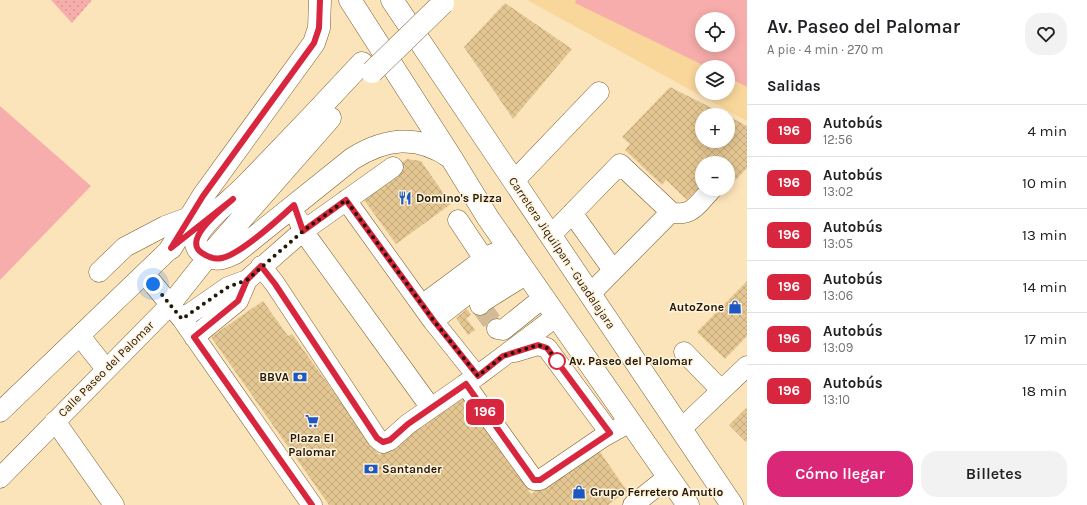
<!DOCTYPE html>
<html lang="es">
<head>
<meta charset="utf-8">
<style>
	:root { --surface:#fff; --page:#f2f2f2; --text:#202124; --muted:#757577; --line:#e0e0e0; --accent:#db2777 }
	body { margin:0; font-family:Karla,sans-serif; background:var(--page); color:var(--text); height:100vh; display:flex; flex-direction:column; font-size:15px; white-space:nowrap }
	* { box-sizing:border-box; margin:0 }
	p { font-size:13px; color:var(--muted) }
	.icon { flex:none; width:22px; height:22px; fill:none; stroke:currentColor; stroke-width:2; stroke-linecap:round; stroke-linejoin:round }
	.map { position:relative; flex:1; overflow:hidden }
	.details { display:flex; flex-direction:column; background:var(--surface); width:340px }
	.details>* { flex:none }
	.badge { padding:0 8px; border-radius:6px; font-size:14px; line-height:26px }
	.controls { position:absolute; left:695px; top:12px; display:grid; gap:8px }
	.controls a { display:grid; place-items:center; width:40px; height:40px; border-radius:50%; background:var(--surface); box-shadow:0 2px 10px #0003; font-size:20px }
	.you { position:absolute; width:20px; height:20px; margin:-10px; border:3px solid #fff; border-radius:50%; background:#1a73e8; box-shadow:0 0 0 6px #1a73e833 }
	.map>.badge { position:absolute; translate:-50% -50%; box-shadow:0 0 0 2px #fff }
	h2 { padding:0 20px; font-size:15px; line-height:36px }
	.round { display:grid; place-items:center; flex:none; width:42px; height:42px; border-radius:16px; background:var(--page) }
	.head { display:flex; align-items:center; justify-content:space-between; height:68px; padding:0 20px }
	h1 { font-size:19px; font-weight:600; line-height:30px }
	.primary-button { display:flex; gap:8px; margin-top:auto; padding:8px 20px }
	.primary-button a { flex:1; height:46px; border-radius:16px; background:var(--accent); color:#fff; font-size:16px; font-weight:600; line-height:46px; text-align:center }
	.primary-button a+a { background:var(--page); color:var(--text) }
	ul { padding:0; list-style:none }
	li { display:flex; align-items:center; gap:12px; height:52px; padding:0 20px; border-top:1px solid var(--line) }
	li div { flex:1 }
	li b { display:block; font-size:15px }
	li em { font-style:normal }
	li .badge { min-width:44px; font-weight:700; text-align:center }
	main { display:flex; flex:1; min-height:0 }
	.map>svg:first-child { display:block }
	.built { fill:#f9d79b; fill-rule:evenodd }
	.grass { fill:#f7adab; fill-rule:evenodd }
	.garden { fill:url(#garden-dots) }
	.building { fill:url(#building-cross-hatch) }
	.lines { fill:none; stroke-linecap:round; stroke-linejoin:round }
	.minor-tunnel { stroke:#d1bb96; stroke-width:20; stroke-dasharray:20 10; stroke-linecap:butt }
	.minor-casing { stroke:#795e2d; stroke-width:21 }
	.highway-casing { stroke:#795e2d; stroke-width:23 }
	.minor { stroke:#fff; stroke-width:20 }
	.highway { stroke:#fff; stroke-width:22 }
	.highway-bridge-casing { stroke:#795e2d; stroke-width:23; stroke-linecap:butt }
	.highway-bridge { stroke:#fff; stroke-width:22 }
	.line-casing { stroke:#fff; stroke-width:9 }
	.line { stroke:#d7263d; stroke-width:6 }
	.walk { stroke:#241905; stroke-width:4; stroke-dasharray:0 7.2 }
	.stop-dot { fill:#fff; stroke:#d7263d; stroke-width:2 }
	.labels { text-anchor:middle; stroke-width:3; stroke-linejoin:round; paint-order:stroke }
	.poi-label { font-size:12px; font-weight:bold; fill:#241905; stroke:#fff3de; text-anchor:start }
	.street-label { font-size:12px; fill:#241905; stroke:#fff3de }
	.stop-label { font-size:12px; font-weight:bold; fill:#241905; stroke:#fff3de; text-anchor:start }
</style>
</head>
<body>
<main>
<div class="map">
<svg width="747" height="505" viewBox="0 0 747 505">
	<defs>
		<pattern id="garden-dots" width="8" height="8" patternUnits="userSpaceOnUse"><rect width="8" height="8" fill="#f7adab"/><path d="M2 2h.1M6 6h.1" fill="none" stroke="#d49492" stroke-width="1.8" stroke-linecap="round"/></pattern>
		<pattern id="building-cross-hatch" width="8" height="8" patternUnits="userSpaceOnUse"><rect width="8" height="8" fill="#e4c692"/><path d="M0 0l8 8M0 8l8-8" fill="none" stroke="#c3aa7c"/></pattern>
	</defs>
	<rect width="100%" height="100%" fill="#fce4ba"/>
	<path class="built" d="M 527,0 L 747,0 L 747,121 ZM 702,19 L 728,19 L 728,45 L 702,45 ZM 702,67 L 728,67 L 728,93 L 702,93 Z"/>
	<path class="grass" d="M 576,0 L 747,0 L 747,87 L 728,77 L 728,67 L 707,67 L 575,3 ZM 702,19 L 728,19 L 728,45 L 702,45 Z
		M 0,106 L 91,186 L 0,280 Z"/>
	<path class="garden" d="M 51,0 L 92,0 L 72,23 Z"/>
	<path class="building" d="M 505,3 L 572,49 L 513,119 L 464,47 Z
		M 670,87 L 726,115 L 702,115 L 702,141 L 728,141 L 728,116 L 747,126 L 747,168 L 730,186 L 728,184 L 728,163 L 702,163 L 702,185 L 687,200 L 666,180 L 662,185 L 625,150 L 630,144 L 622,137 Z
		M 407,159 L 421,161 L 451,204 L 396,244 L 359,193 Z
		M 747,281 L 747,336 L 725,359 L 697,332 Z
		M 263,301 L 288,336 L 292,334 L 379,455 L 462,396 L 531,494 L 596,446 L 627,491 L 608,505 L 329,505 L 211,337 Z
		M 487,301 L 503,325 L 491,334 L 474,309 Z
		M 467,309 L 471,315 L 466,318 L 475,330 L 468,335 L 456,318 Z
		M 747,407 L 747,441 L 746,442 L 729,425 Z"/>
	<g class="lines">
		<path class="minor-tunnel" d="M 480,305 L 497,329"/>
		<g class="minor-casing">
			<path id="minor" d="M 514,181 L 599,92
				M 346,200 L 433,321 L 477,376
				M 572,213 L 613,270
				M 298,219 L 303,231 L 431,408
				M 458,220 L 484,259
				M 551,235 L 620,164 L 671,212 C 692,218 698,203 712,189
				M 261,266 L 275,284 L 377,438 L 383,443 L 390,440 L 408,424 L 477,376 L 557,316
				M 99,272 L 125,247 L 165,226 L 187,218
				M 145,274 L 182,319 L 312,505
				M 590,294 L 671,212
				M 422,305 L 488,256 L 508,247
				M 480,305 L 482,302 L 527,274
				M 182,319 L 228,287 L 247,280 L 303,231 L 393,167
				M 433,321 L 515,257
				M 497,329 L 503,330 L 544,297
				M 80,336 L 106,369
				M 194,337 L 238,301 L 247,280
				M 515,352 L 538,345 L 547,348 L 610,433
				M 684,352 L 721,390
				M 465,384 L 534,480 L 540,480 L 603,437 L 630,422
				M 0,412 L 171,248
				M 55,421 L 114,505
				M 681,429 L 747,366
				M 0,478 L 170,305 L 208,257
				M 633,505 L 668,477"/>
		</g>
		<g class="highway-casing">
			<path id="highway" d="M 350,0 L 452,159 L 488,218 L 688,505
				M 392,0 L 732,505
				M 362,63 C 324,104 286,144 247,184 C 232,200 209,215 198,234 C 192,245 199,253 209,257 C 218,261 227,257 235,253 L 352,159 C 385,138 417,134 450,157
				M 171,248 L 203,196 L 314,43 L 319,28 L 320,0
				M 208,257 L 330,118"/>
		</g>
		<use href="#minor" class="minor"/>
		<use href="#highway" class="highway"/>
		<g class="highway-bridge-casing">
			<path id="highway-bridge" d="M 372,72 L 443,3"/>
		</g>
		<use href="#highway-bridge" class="highway-bridge"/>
	</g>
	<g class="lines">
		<g class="line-casing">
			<path id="line" d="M 312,505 L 194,337 L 238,301 L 247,280 L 261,266 L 275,284 L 377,438 L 383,442 L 390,440 L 408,424 L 466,384 L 534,480 L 540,480 L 610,433 L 547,348 L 538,345 L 503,356 L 478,376 L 434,321 L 346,200 L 303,231 L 294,205 C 279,219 240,254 222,258 C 214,260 208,257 202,253 C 181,240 223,208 233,199 L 171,248 L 203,196 L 314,43 L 319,28 L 320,0"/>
		</g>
		<use href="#line" class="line"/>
		<path class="walk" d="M 153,284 L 182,319 L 228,287 L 247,280 L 303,231 L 346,200 L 434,321 L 478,376 L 503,356 L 538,345 L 547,348 L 557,361"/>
	</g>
	<defs>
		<g id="restaurant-bare" transform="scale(1.08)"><path d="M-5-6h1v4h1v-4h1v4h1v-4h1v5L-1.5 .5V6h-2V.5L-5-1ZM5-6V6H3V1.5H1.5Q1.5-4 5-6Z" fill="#1c58c4" stroke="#fff3de" stroke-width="2.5" paint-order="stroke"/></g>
		<g id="shop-bare" transform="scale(1.08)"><path d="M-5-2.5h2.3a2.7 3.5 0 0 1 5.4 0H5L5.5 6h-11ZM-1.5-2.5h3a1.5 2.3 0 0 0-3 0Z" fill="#1c58c4" stroke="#fff3de" stroke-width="2.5" paint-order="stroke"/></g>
		<g id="bank-bare" transform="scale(1.08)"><path d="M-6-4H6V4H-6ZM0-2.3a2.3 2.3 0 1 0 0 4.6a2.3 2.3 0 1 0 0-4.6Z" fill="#1c58c4" stroke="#fff3de" stroke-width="2.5" paint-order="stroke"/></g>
		<g id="supermarket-bare" transform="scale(1.08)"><path d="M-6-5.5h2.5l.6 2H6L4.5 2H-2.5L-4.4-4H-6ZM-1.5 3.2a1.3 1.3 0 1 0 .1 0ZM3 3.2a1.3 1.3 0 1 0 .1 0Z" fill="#1c58c4" stroke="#fff3de" stroke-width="2.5" paint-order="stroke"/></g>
	</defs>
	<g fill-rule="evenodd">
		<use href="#restaurant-bare" x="405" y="198"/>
		<use href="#shop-bare" x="735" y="307"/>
		<use href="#bank-bare" x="300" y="377"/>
		<use href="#supermarket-bare" x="312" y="421"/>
		<use href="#bank-bare" x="371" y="469"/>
		<use href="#shop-bare" x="579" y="492"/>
	</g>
	<circle class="stop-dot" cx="557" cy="361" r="8"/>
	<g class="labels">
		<g class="poi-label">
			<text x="416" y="202">Domino's Pizza</text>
			<text x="724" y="311" text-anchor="end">AutoZone</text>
			<text x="289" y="381" text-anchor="end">BBVA</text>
			<text x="312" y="442" text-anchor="middle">Plaza El<tspan x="312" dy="14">Palomar</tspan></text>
			<text x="382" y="473">Santander</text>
			<text x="590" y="496">Grupo Ferretero Amutio</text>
		</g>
		<g class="street-label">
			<text transform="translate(562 253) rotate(56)" y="4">Carretera Jiquilpan - Guadalajara</text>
			<text transform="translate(106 369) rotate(-45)" y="4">Calle Paseo del Palomar</text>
		</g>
		<g class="stop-label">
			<text x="569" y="365">Av. Paseo del Palomar</text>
		</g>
	</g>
</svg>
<div class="controls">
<a><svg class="icon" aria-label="locate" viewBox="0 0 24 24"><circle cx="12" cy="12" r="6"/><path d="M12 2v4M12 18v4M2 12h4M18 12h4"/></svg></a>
<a><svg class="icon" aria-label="layers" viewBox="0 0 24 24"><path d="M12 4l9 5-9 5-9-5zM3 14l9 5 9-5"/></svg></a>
<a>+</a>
<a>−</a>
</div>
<div class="you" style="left:153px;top:284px"></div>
<b class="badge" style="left:485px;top:412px;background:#d7263d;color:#fff">196</b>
</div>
<section class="details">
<div class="head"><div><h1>Av. Paseo del Palomar</h1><p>A pie · 4 min · 270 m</p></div><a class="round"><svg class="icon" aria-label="heart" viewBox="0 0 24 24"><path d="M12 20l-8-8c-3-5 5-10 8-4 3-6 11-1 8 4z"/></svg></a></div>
<h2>Salidas</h2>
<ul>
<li><span class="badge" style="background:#d7263d;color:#fff">196</span><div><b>Autobús</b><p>12:56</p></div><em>4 min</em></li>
<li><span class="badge" style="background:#d7263d;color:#fff">196</span><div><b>Autobús</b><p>13:02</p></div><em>10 min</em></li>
<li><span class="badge" style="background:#d7263d;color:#fff">196</span><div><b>Autobús</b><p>13:05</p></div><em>13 min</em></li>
<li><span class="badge" style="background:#d7263d;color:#fff">196</span><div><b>Autobús</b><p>13:06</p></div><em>14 min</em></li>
<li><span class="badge" style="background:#d7263d;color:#fff">196</span><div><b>Autobús</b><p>13:09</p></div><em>17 min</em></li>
<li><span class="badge" style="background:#d7263d;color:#fff">196</span><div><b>Autobús</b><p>13:10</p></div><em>18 min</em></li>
</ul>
<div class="primary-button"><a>Cómo llegar</a><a>Billetes</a></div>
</section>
</main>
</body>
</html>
